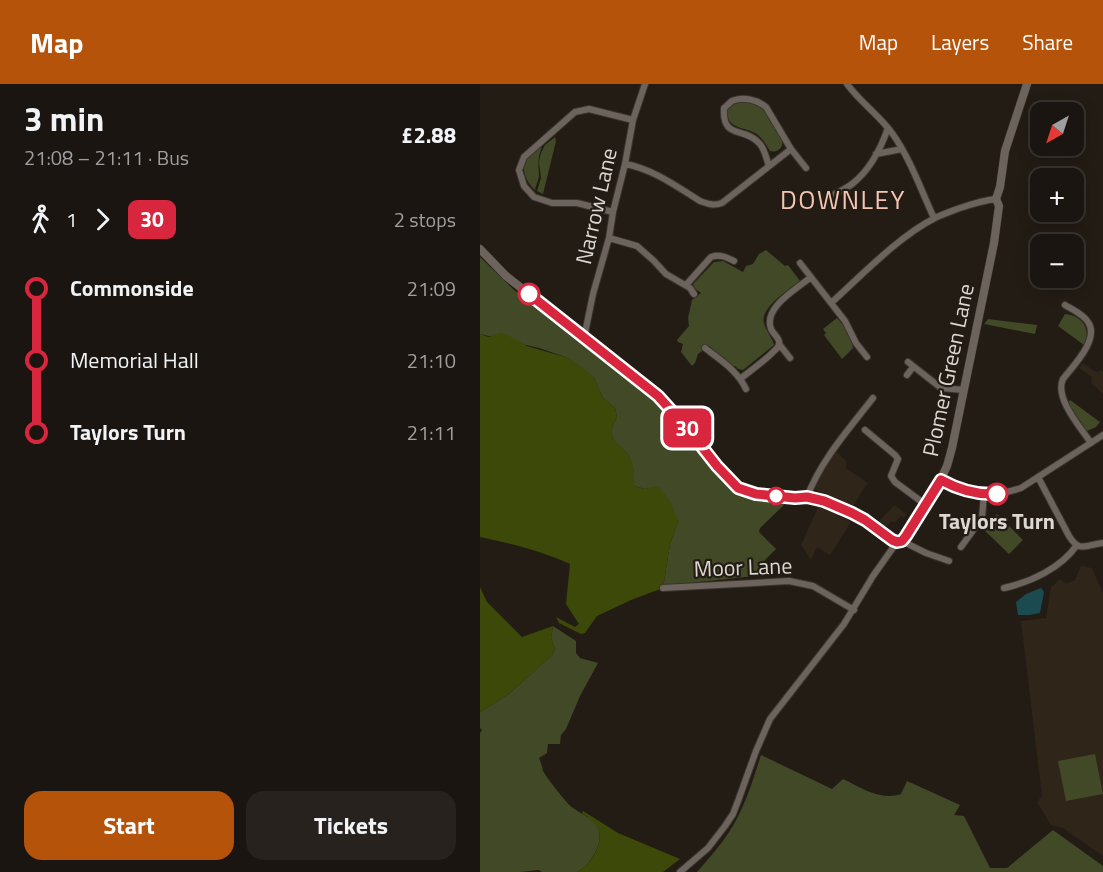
<!DOCTYPE html>
<html lang="en">
<head>
<meta charset="utf-8">
<style>
	:root { --surface:#1a1510; --page:#27221e; --text:#f1f3f6; --muted:#9f9f9f; --line:#383430; --accent:#b45309 }
	body { margin:0; font-family:"Titillium Web",sans-serif; background:var(--page); color:var(--text); height:100vh; display:flex; flex-direction:column; font-size:22px; white-space:nowrap }
	* { box-sizing:border-box; margin:0 }
	p { font-size:20px; color:var(--muted) }
	.icon { flex:none; width:33px; height:33px; fill:none; stroke:currentColor; stroke-width:2; stroke-linecap:round; stroke-linejoin:round }
	.map { position:relative; flex:1; overflow:hidden }
	.drawer { display:flex; flex-direction:column; background:var(--surface); width:480px }
	.drawer>* { flex:none }
	.badge { padding:0 12px; border-radius:9px; font-size:21px; line-height:39px }
	.needle { width:39px; rotate:219deg }
	.tools { position:absolute; left:550px; top:18px; display:grid; gap:12px }
	.tools a { display:grid; place-items:center; width:54px; height:54px; border-radius:12px; background:var(--surface); box-shadow:0 3px 15px #0003,0 0 0 2px var(--line); font-size:30px }
	.map>.badge { position:absolute; translate:-50% -50%; box-shadow:0 0 0 3px #fff }
	.legs { display:flex; align-items:center; gap:9px; height:66px; padding:0 24px; font-size:20px }
	.legs p { margin-inline-start:auto }
	.overview { display:flex; align-items:center; justify-content:space-between; height:102px; padding:0 24px }
	h1 { font-size:33px; font-weight:700; line-height:45px }
	.action { display:flex; gap:12px; margin-top:auto; padding:12px 24px }
	.action a { flex:1; height:69px; border-radius:18px; background:var(--accent); color:#fff; font-size:24px; font-weight:700; line-height:69px; text-align:center }
	.action a+a { background:var(--page); color:var(--text) }
	ul { padding:0 24px; list-style:none }
	li { display:flex; align-items:center; gap:21px; height:72px; font-size:22px }
	li i { display:grid; place-items:center; width:9px; height:100%; margin:0 8px; background:currentColor }
	li i::after { content:''; width:15px; height:15px; margin:-8px; border:4px solid; border-radius:50%; background:var(--surface) }
	li p { margin-inline-start:auto }
	li:first-child i { background:linear-gradient(#0000 50%,currentColor 0) }
	li:last-child i { background:linear-gradient(currentColor 50%,#0000 0) }
	header { display:flex; align-items:center; gap:36px; box-sizing:border-box; height:84px; padding:0 30px; background:var(--accent); color:#fff }
	header strong { font-size:28px }
	nav { display:flex; gap:33px; margin-inline-start:auto; font-size:21px }
	main { display:flex; flex:1; min-height:0 }
	.map>svg:first-child { display:block }
	.built { fill:#2f2519 }
	.green { fill:#414926 }
	.forest { fill:#3d4908 }
	.water { fill:#1c4a51 }
	.lines { fill:none; stroke-linecap:round; stroke-linejoin:round }
	.minor-casing { stroke:#3a3531; stroke-width:8 }
	.tertiary-casing { stroke:#3a3531; stroke-width:9 }
	.minor { stroke:#6c645c; stroke-width:6 }
	.tertiary { stroke:#6c645c; stroke-width:8 }
	.line-1-casing { stroke:#fff; stroke-width:14 }
	.line-1 { stroke:#d7263d; stroke-width:9 }
	.stop-1-dot { fill:#fff; stroke:#d7263d; stroke-width:3 }
	.labels { text-anchor:middle; stroke-width:4.5; stroke-linejoin:round; paint-order:stroke }
	.street-label { font-size:22px; fill:#dcd7d2; stroke:#231c15 }
	.stop-label { font-size:22px; font-weight:bold; fill:#dcd7d2; stroke:#231c15 }
	.quarter-label { font-size:26px; letter-spacing:1.5px; fill:#f5c5b4; stroke:#231c15 }
</style>
</head>
<body>
<header>
<strong>Map</strong>
<nav><a>Map</a><a>Layers</a><a>Share</a></nav>
</header>
<main>
<section class="drawer">
<div class="overview"><div><h1>3 min</h1><p>21:08 – 21:11 · Bus</p></div><b>£2.88</b></div>
<div class="legs"><svg class="icon" aria-label="walk" viewBox="0 0 24 24"><circle cx="13" cy="4" r="2"/><path d="M13 8l-2 6 4 7M11 14l-3 7M7 12l3-4h3l4 4"/></svg>1<svg class="icon" aria-label="forward" viewBox="0 0 24 24"><path d="M9 5l7 7-7 7"/></svg><b class="badge" style="background:#d7263d;color:#fff">30</b><p>2 stops</p></div>
<ul>
<li><i style="color:#d7263d"></i><b>Commonside</b><p>21:09</p></li>
<li><i style="color:#d7263d"></i><span>Memorial Hall</span><p>21:10</p></li>
<li><i style="color:#d7263d"></i><b>Taylors Turn</b><p>21:11</p></li>
</ul>
<div class="action"><a>Start</a><a>Tickets</a></div>
</section>
<div class="map">
<svg width="623" height="788" viewBox="0 0 623 788">
	<rect width="100%" height="100%" fill="#231c15"/>
	<path class="built" d="M 603,279 L 614,287 L 618,288 L 621,286 L 623,288 L 623,310 L 611,299 L 612,293 L 599,284 Z
		M 356,367 L 366,377 L 366,384 L 388,399 L 383,406 L 372,424 L 348,413 L 336,406 L 334,403 L 335,401 Z
		M 339,421 L 371,438 L 350,471 L 337,463 L 331,476 L 321,461 Z
		M 415,421 L 426,430 L 424,434 L 421,432 L 414,439 L 412,437 L 404,444 L 398,438 Z
		M 601,482 L 612,484 L 623,509 L 623,772 L 583,744 L 571,741 L 557,718 L 562,712 L 541,537 L 566,534 L 571,503 L 580,495 L 586,500 L 595,496 Z"/>
	<path class="green" d="M 257,17 L 278,19 L 282,22 L 302,54 C 304,63 299,69 290,67 C 287,62 283,55 278,51 C 268,43 250,46 247,31 C 245,22 250,21 257,17 Z
		M 75,53 L 76,57 L 63,110 L 57,107 L 61,94 L 59,78 L 61,69 L 65,61 Z
		M 62,63 C 58,72 58,80 59,90 C 59,95 56,101 55,106 C 45,97 39,82 49,71 C 53,68 58,65 62,63 Z
		M 286,166 L 305,182 L 308,181 L 320,197 C 309,206 280,223 284,239 C 286,247 292,253 294,261 L 263,286 L 258,285 L 255,282 L 253,283 L 229,262 L 218,270 L 215,279 L 212,282 L 201,268 L 203,260 L 198,258 L 197,256 L 209,242 L 208,234 L 212,216 L 221,209 L 214,204 L 213,200 L 215,198 L 234,178 L 243,177 L 263,188 L 266,182 L 273,180 L 279,170 Z
		M 0,173 L 34,206 L 169,310 L 185,327 L 241,393 L 254,406 L 268,412 L 306,419 L 280,444 L 279,448 L 296,465 L 285,476 L 284,491 L 191,501 L 183,504 L 190,460 L 198,437 L 178,403 L 165,405 L 154,402 C 154,391 154,379 147,369 C 146,368 141,364 140,363 C 129,354 130,345 137,333 L 135,324 L 123,314 L 114,294 L 88,274 L 59,264 L 0,250 Z
		M 585,230 C 602,231 612,246 604,261 L 578,242 Z
		M 357,234 C 365,243 372,252 373,264 L 362,275 L 344,251 L 346,249 L 343,245 Z
		M 508,235 L 557,241 L 555,250 L 504,240 Z
		M 590,316 L 620,338 L 616,343 L 607,347 L 604,344 L 588,319 Z
		M 517,430 L 543,456 L 529,470 L 502,444 Z
		M 73,542 L 96,557 L 96,569 L 100,574 L 118,579 L 100,612 L 86,645 L 81,651 L 80,660 L 68,660 L 67,669 L 59,674 C 61,678 62,683 63,687 C 67,694 87,720 93,724 C 100,729 110,733 116,740 C 127,756 111,781 97,788 L 62,788 L 59,786 L 40,788 L 0,788 L 0,649 L 2,646 L 0,644 L 0,628 L 30,609 L 72,571 L 75,565 L 71,554 Z
		M 615,670 L 623,710 L 586,717 L 578,677 Z
		M 281,671 L 352,705 L 363,695 C 382,704 400,717 421,710 L 427,697 L 480,721 L 474,731 L 484,732 L 510,784 L 527,784 L 573,746 L 623,782 L 623,788 L 217,788 C 234,769 252,748 262,724 C 270,707 275,689 281,671 Z"/>
	<path class="forest" d="M 21,249 L 27,251 L 47,262 L 88,274 L 101,282 L 114,294 L 123,314 L 135,324 L 137,333 C 130,345 129,354 140,363 C 141,364 146,368 147,369 C 155,379 154,391 154,402 L 165,405 L 178,402 L 191,419 L 198,437 L 190,460 L 183,504 L 151,516 L 117,532 L 105,549 L 101,550 L 79,539 L 76,533 L 95,543 L 99,540 L 86,520 L 90,480 C 62,467 30,459 0,453 L 0,250 L 9,253 Z
		M 0,503 L 7,518 L 42,553 L 73,542 L 71,554 L 75,565 L 72,571 L 30,609 L 0,628 Z
		M 103,727 L 138,749 L 200,775 L 183,788 L 97,788 C 111,781 126,758 117,742 C 114,737 106,732 102,729 Z"/>
	<path class="water" d="M 561,504 L 564,508 L 560,529 L 550,531 L 538,531 L 536,518 L 546,510 Z"/>
	<g class="lines">
		<g class="minor-casing">
			<path id="minor" d="M 367,0 C 380,18 399,31 412,49 C 430,74 441,106 454,134
				M 311,65 L 326,84
				M 396,70 L 422,65
				M 145,80 C 173,85 196,102 220,117 C 228,120 234,122 242,119 L 311,65 L 286,23 C 277,16 263,12 252,17 C 249,19 247,22 244,24 C 242,56 264,42 279,59 C 285,65 286,74 289,82
				M 347,114 C 355,110 364,106 372,100 C 389,87 401,64 408,44
				M 133,128 L 97,119 L 72,119 L 54,113 L 44,102 L 39,86 L 44,73 L 95,28 L 109,25 L 153,36
				M 129,154 L 157,162 L 173,176 L 186,190 L 210,204 L 214,210
				M 320,179 L 365,237 L 376,259 L 387,273
				M 206,201 L 231,173 C 240,170 246,173 254,177
				M 351,219 C 381,192 419,152 455,134 C 463,130 472,127 480,124 C 492,120 504,116 516,115
				M 585,221 C 593,226 603,230 608,238 C 620,255 593,282 583,295 C 574,314 601,344 611,359
				M 104,254 L 113,210 L 129,154 L 133,128 L 145,80 L 153,36 L 165,0
				M 299,260 L 310,274
				M 225,264 C 240,276 257,286 266,305
				M 428,278 L 461,304 L 484,306
				M 427,291 L 433,283
				M 260,295 C 268,289 296,268 299,261 C 301,255 293,250 291,245 C 283,223 317,205 331,193
				M 385,346 L 415,371 L 418,375 L 411,392 L 415,398 L 446,421
				M 558,393 L 589,452 C 600,470 607,460 623,459
				M 461,396 C 487,410 513,414 541,404 L 623,351
				M 327,413 C 341,376 369,345 393,314
				M 422,457 L 446,469 L 469,477
				M 481,463 L 502,434 L 504,410
				M 183,504 L 309,497 L 333,502 L 374,526
				M 524,504 C 551,498 581,484 597,461
				M 200,788 L 228,764 L 245,742 L 253,730 L 258,717 L 276,667 L 290,635 L 364,540 L 393,492 L 417,458"/>
		</g>
		<g class="tertiary-casing">
			<path id="tertiary" d="M 0,165 L 26,192 L 178,312 L 207,344 L 237,383 L 249,396 L 258,403 L 276,409 L 315,414 L 327,413 L 344,417 L 372,429 L 385,436 L 412,456 L 417,458 L 422,457 L 456,405 L 467,382 L 472,364 L 514,159 L 519,122 L 516,115 L 520,103 L 525,67 L 547,0"/>
		</g>
		<use href="#minor" class="minor"/>
		<use href="#tertiary" class="tertiary"/>
	</g>
	<g class="lines">
		<g class="line-1-casing">
			<path id="line-1" d="M 49,210 L 178,312 L 207,344 L 237,382 L 258,404 L 276,410 L 315,414 L 327,413 L 344,417 L 372,429 L 385,436 L 412,456 L 417,458 L 422,457 L 426,452 L 461,396 C 479,406 497,411 517,410"/>
		</g>
		<use href="#line-1" class="line-1"/>
	</g>
	<g class="stop-1-dot">
		<circle cx="49" cy="210" r="10"/>
		<circle cx="517" cy="410" r="10"/>
		<circle cx="296" cy="412" r="8"/>
	</g>
	<g class="labels">
		<g class="street-label">
			<text transform="translate(116 122) rotate(-77)" y="8">Narrow Lane</text>
			<text transform="translate(468 286) rotate(-78)" y="8">Plomer Green Lane</text>
			<text transform="translate(263 483) rotate(-2)" y="8">Moor Lane</text>
		</g>
		<g class="stop-label">
			<text x="517" y="445">Taylors Turn</text>
		</g>
		<g class="quarter-label">
			<text x="363" y="125">DOWNLEY</text>
		</g>
	</g>
</svg>
<div class="tools">
<a><svg class="needle" viewBox="-14 -14 28 28"><path d="M0-13l5 13h-10z" fill="#e53935"/><path d="M0 13l5-13h-10z" fill="#9f9f9f"/></svg></a>
<a>+</a>
<a>−</a>
</div>
<b class="badge" style="left:207px;top:344px;background:#d7263d;color:#fff">30</b>
</div>
</main>
</body>
</html>
